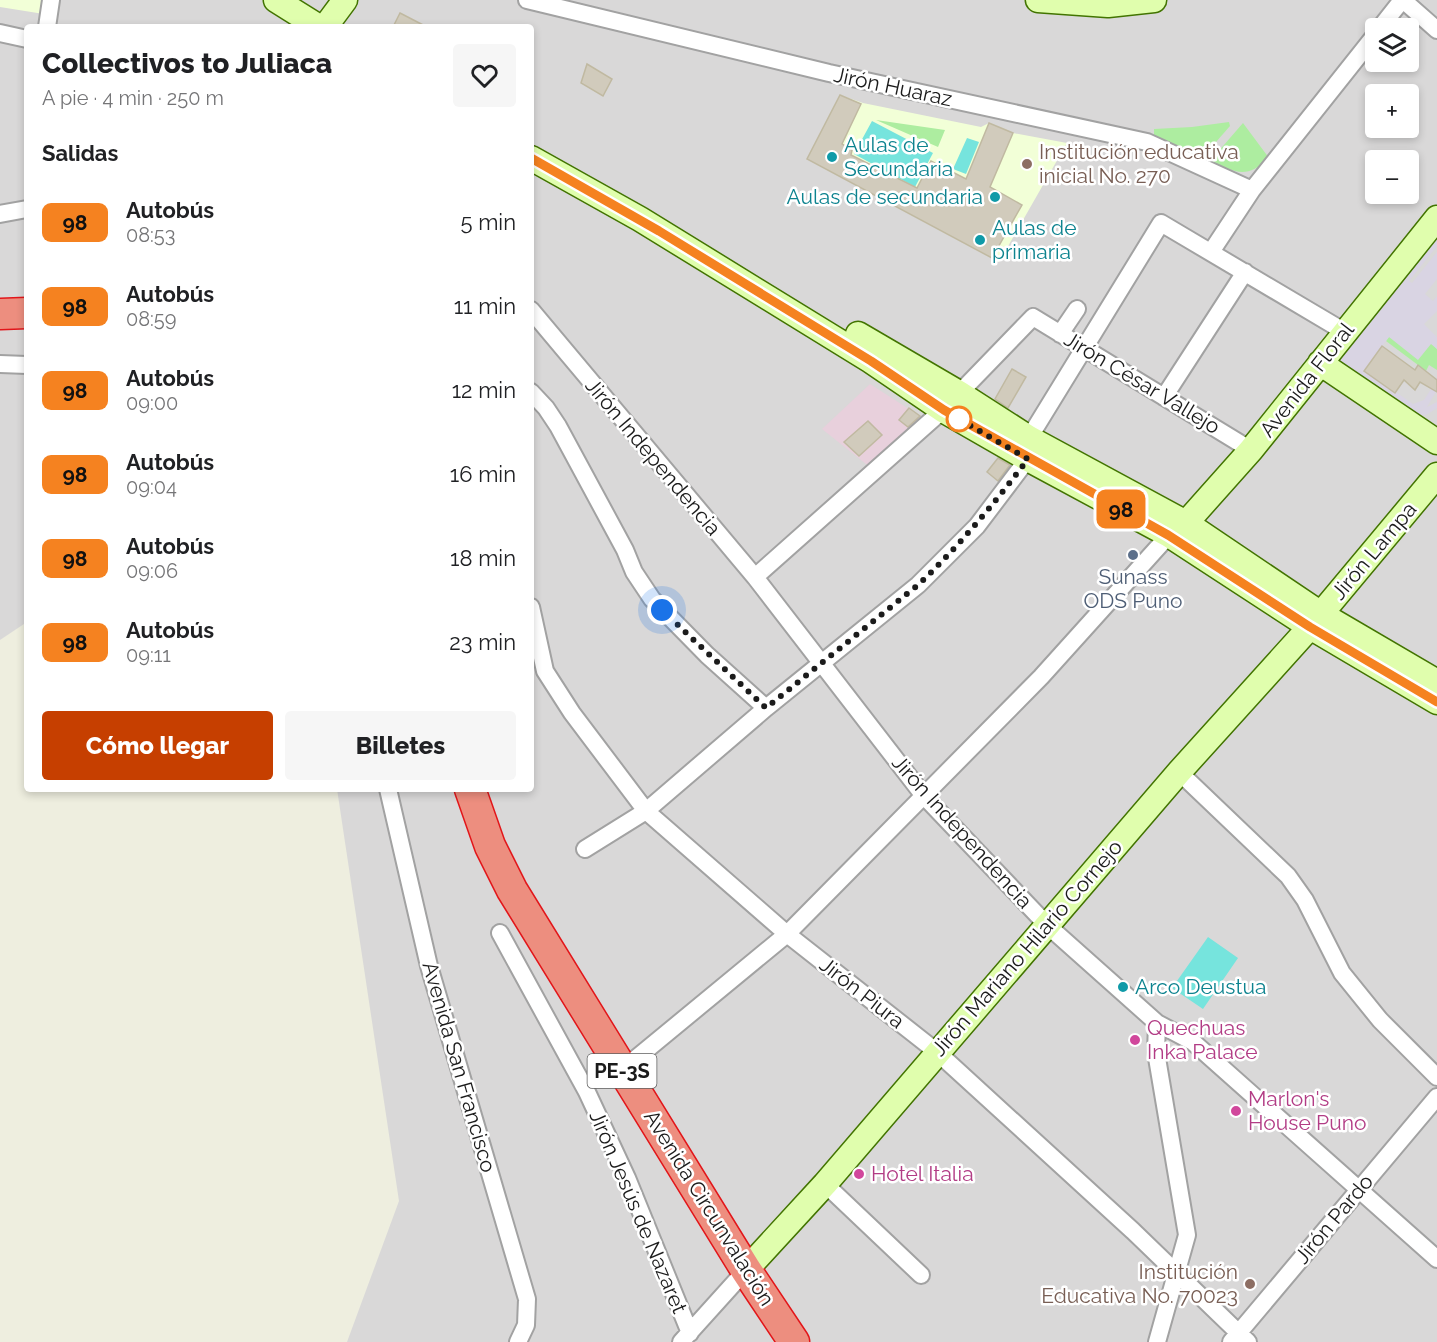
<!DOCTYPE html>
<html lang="es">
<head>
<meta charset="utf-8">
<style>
	:root { --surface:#fff; --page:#f6f6f6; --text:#202124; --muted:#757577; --accent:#c63f00 }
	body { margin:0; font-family:Raleway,sans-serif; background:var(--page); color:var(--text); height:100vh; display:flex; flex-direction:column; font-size:22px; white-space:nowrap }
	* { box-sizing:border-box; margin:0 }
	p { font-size:20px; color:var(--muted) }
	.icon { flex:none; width:33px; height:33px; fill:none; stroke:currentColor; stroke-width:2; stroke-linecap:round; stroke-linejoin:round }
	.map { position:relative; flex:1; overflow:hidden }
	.side { position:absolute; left:24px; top:24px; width:510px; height:768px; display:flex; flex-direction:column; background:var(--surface); border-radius:6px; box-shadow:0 3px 9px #0003 }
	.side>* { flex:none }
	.badge { padding:0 12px; border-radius:9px; font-size:21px; line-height:39px }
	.tools { position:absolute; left:1365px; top:18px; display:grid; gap:12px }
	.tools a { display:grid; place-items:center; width:54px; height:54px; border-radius:6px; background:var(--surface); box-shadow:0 3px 9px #0003; font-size:30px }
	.you { position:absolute; width:30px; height:30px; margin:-15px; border:4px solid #fff; border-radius:50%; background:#1a73e8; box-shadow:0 0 0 9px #1a73e833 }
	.map>.badge { position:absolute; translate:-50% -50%; box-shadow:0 0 0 3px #fff }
	h2 { padding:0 18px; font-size:22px; line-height:54px }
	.round { display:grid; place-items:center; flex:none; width:63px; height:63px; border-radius:6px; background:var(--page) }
	.overview { display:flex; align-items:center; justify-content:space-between; height:102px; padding:0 18px }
	h1 { font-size:28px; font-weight:800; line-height:45px }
	.primary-button { display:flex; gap:12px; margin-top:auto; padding:12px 18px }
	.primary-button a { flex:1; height:69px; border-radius:6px; background:var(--accent); color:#fff; font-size:24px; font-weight:800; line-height:69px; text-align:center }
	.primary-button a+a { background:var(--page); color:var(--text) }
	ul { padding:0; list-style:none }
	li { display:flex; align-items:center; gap:18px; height:84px; padding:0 18px }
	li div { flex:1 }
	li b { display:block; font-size:22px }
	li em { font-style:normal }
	li .badge { min-width:66px; font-weight:700; text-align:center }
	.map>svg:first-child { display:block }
	.residential { fill:#d9d8d8; fill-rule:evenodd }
	.industrial { fill:#e8d0dc }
	.education { fill:#f2ffd7 }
	.grass { fill:#adeda0 }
	.pitch { fill:#76e4dd }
	.plaza { fill:#d9d4e3 }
	.building { fill:#d1cbbc; stroke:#c0b9a1; stroke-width:1.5 }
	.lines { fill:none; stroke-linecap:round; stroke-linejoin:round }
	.street-casing { stroke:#a2a2a2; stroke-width:20 }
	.secondary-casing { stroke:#427400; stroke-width:27 }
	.highway-casing { stroke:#e2161a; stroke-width:33 }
	.street { stroke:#fff; stroke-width:16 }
	.secondary { stroke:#e0fead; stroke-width:24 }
	.highway { stroke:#ed8e7f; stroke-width:30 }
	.line-casing { stroke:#fff; stroke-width:14 }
	.line { stroke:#f58220; stroke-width:9 }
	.walk { stroke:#1b1b1b; stroke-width:6; stroke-dasharray:0 10.8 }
	.culture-dot { fill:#0f9aa8; stroke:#fff; stroke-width:2 }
	.education-dot { fill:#8d6e63; stroke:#fff; stroke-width:2 }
	.stop-dot { fill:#fff; stroke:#f58220; stroke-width:3 }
	.service-dot { fill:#5c6f8a; stroke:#fff; stroke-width:2 }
	.hotel-dot { fill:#d1479c; stroke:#fff; stroke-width:2 }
	.labels { text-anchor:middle; stroke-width:5; stroke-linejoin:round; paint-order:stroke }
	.shield { fill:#fff; stroke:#5f5f5f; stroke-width:1.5 }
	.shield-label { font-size:20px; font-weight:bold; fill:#1b1b1b }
	.street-label { font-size:21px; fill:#1b1b1b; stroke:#fff }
	.culture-label { font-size:21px; fill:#0d838f; stroke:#fff; text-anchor:start }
	.education-label { font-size:21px; fill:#785e54; stroke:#fff; text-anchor:start }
	.service-label { font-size:21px; fill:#4e5e75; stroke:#fff }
	.hotel-label { font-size:21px; fill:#b23c85; stroke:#fff; text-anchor:start }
</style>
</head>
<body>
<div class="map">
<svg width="1437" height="1342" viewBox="0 0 1437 1342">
	<rect width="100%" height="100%" fill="#eeeedf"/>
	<path class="residential" d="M 0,0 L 1437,0 L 1437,1342 L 347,1342 L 399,1201 L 337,789 L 531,789 L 531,27 L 27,27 L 27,622 L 0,640 ZM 1376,28 L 1408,28 L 1408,62 L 1376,62 ZM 1376,94 L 1408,94 L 1408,128 L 1376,128 ZM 1376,160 L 1408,160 L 1408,194 L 1376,194 Z"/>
	<path class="industrial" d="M 870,384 L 926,420 L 871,468 L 822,429 Z"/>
	<path class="education" d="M 0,0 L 53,0 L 50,15 L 0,7 Z
		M 840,95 L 863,103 L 981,127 L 989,123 L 1013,133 L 1067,143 L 999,262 L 807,159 Z"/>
	<path class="grass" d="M 876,120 L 945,130 L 938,147 Z
		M 1229,122 L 1230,126 L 1202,158 L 1154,137 L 1154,129 L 1192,127 Z
		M 1243,123 L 1269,158 C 1247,179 1236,173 1210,161 Z
		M 1389,337 L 1431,343 L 1437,349 L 1437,370 L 1429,365 L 1426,371 L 1386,341 Z"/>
	<path class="pitch" d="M 872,121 L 933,153 L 915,187 L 854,154 Z
		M 967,138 L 979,142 L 966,174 L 953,169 Z
		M 1208,937 L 1238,958 L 1203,1009 L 1172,988 Z"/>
	<path class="plaza" d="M 1437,233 L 1437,246 L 1409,281 L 1412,283 L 1437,252 L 1437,279 L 1425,294 L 1433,301 L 1437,296 L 1437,311 L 1424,324 L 1437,337 L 1437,349 L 1431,344 L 1418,360 L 1389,337 L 1364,370 L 1413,404 L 1424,400 L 1433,386 L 1434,378 L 1437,378 L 1437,390 L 1427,407 L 1437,402 L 1437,408 L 1426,415 L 1417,415 L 1338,360 Z"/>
	<path class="building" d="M 400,13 L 427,27 L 393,27 Z
		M 587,64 L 612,79 L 603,96 L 581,83 Z
		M 840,95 L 861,104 L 842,144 L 852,150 L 851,155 L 917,188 L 931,161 L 966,179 L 989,123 L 1013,133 L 990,187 L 1022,205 L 992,258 L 807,159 Z
		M 1382,346 L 1415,370 L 1418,365 L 1437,380 L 1437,392 L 1420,382 L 1415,390 L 1404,380 L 1395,393 L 1364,371 Z
		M 1012,369 L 1026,377 L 1008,408 L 995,399 Z
		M 909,408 L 920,416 L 908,427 L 899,420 Z
		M 868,421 L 882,435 L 859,456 L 844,442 Z
		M 998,458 L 1010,465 L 998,481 L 987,472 Z"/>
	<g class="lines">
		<g class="street-casing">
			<path id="street" d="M 527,0 L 829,73 L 1147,142 L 1252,190
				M 1403,0 L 1437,30
				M 47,27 L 51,0
				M 1380,28 L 1402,0
				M 0,33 L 27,39
				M 0,214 L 27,209
				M 1211,252 L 1252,190 L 1376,34
				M 531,310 L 755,577 L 924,796 L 1047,925 L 1157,1023 L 1193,1042 L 1437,1259
				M 1060,334 L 1077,309
				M 0,364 L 27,365
				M 531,392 L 546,408 L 558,426 L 625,550 L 634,572 L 652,599 L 707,655 L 766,708
				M 1164,397 L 1245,272
				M 1029,438 L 1161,223 L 1345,332
				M 755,577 L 943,410 L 1033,317 L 1251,450
				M 531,607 L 545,671 L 572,713 L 646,811 L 787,934 L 937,1052 L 1133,1231 L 1248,1342
				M 1179,772 L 1288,876 L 1305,900 L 1342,973 L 1380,1020 L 1437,1077
				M 388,789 L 429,966 L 527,1299 L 526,1325 L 518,1342
				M 585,849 L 646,811 L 766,708 L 918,585 L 977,526 L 1033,452
				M 500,933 L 587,1092 L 627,1178 L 690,1333
				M 1157,1023 L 1156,1052 L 1187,1235 L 1157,1342
				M 622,1070 L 787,934 L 1041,677 L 1169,535
				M 825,1184 L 921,1275
				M 681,1342 L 746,1270
				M 1231,1342 L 1437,1097"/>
		</g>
		<g class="secondary-casing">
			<path id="secondary" d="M 276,0 L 319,27
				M 1038,0 L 1108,5 L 1154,0
				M 325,27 L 345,0
				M 531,158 L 640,219 L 871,361 L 943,410 L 1028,459 L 1169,535 L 1310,627 L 1437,702
				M 858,334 L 959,393 L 1029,438 L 1186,523 L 1321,614 L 1437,682
				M 1320,363 L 1437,442
				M 1172,532 L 1186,523 L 1251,450 L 1437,218
				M 746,1270 L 825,1184 L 1179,772 L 1310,627 L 1437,475"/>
		</g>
		<g class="highway-casing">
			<path id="highway" d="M 0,314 L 27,313
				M 470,789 L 490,846 L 512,890 L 746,1270 L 794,1342"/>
		</g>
		<use href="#street" class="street"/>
		<use href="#secondary" class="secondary"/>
		<use href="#highway" class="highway"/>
	</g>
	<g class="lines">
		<g class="line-casing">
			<path id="line" d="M 531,158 L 659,231 L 871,361 L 944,410 L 1168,535 L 1310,627 L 1437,702"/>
		</g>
		<use href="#line" class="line"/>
		<path class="walk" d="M 662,610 L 766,708 L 918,585 C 959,546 994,504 1028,459 L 959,419"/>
	</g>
	<g class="culture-dot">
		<circle cx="832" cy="157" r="6"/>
		<circle cx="995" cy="197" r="6"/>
		<circle cx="980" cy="240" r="6"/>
		<circle cx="1123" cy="987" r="6"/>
	</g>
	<g class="education-dot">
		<circle cx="1027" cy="164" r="6"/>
		<circle cx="1250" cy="1284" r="6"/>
	</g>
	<circle class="stop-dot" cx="959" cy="419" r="12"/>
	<circle class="service-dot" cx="1133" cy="555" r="6"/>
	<g class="hotel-dot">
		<circle cx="1135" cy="1040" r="6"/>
		<circle cx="1236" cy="1111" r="6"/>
		<circle cx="859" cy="1174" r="6"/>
	</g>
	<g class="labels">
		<rect class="shield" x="587.5" y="1054" width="69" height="34" rx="4.5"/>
		<g class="shield-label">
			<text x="622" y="1078">PE-3S</text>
		</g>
		<g class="street-label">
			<text transform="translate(893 87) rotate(12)" y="7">Jirón Huaraz</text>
			<text transform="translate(1307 380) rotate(-52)" y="7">Avenida Floral</text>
			<text transform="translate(1142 383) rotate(31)" y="7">Jirón César Vallejo</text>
			<text transform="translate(653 457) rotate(50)" y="7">Jirón Independencia</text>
			<text transform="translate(1374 551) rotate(-50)" y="7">Jirón Lampa</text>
			<text transform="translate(962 832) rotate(48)" y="7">Jirón Independencia</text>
			<text transform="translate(1027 948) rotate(-49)" y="7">Jirón Mariano Hilario Cornejo</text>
			<text transform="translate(862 993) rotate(38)" y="7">Jirón Piura</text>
			<text transform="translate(459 1067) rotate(74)" y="7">Avenida San Francisco</text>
			<text transform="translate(709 1208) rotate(58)" y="7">Avenida Circunvalación</text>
			<text transform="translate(638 1212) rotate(67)" y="7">Jirón Jesús de Nazaret</text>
			<text transform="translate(1334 1219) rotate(-50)" y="7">Jirón Pardo</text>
		</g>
		<g class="culture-label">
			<text x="844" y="152">Aulas de<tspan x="844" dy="24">Secundaria</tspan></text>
			<text x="983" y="204" text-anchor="end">Aulas de secundaria</text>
			<text x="992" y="235">Aulas de<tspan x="992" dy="24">primaria</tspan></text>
			<text x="1135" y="994">Arco Deustua</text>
		</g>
		<g class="education-label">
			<text x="1039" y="159">Institución educativa<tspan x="1039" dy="24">inicial No. 270</tspan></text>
			<text x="1238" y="1279" text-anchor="end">Institución<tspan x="1238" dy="24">Educativa No. 70023</tspan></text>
		</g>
		<g class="service-label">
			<text x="1133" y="584">Sunass<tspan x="1133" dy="24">ODS Puno</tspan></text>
		</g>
		<g class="hotel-label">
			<text x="1147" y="1035">Quechuas<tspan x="1147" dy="24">Inka Palace</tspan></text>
			<text x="1248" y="1106">Marlon's<tspan x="1248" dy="24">House Puno</tspan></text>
			<text x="871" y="1181">Hotel Italia</text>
		</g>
	</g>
</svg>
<div class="tools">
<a><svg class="icon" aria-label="layers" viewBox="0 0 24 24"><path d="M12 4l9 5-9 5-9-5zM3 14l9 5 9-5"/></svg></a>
<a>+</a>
<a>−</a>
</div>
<div class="you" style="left:662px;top:610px"></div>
<b class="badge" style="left:1121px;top:509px;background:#f58220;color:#111">98</b>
<section class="side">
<div class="overview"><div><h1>Collectivos to Juliaca</h1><p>A pie · 4 min · 250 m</p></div><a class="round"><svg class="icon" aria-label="heart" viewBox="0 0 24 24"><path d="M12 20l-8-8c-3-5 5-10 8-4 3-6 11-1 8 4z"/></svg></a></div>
<h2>Salidas</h2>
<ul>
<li><span class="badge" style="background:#f58220;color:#111">98</span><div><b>Autobús</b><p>08:53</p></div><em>5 min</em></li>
<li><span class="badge" style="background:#f58220;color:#111">98</span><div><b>Autobús</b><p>08:59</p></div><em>11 min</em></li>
<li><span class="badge" style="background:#f58220;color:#111">98</span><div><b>Autobús</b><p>09:00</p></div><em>12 min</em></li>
<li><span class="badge" style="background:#f58220;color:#111">98</span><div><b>Autobús</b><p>09:04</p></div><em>16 min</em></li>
<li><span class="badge" style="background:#f58220;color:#111">98</span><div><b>Autobús</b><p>09:06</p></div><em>18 min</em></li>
<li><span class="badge" style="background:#f58220;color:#111">98</span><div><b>Autobús</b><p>09:11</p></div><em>23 min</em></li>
</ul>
<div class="primary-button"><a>Cómo llegar</a><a>Billetes</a></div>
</section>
</div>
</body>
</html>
